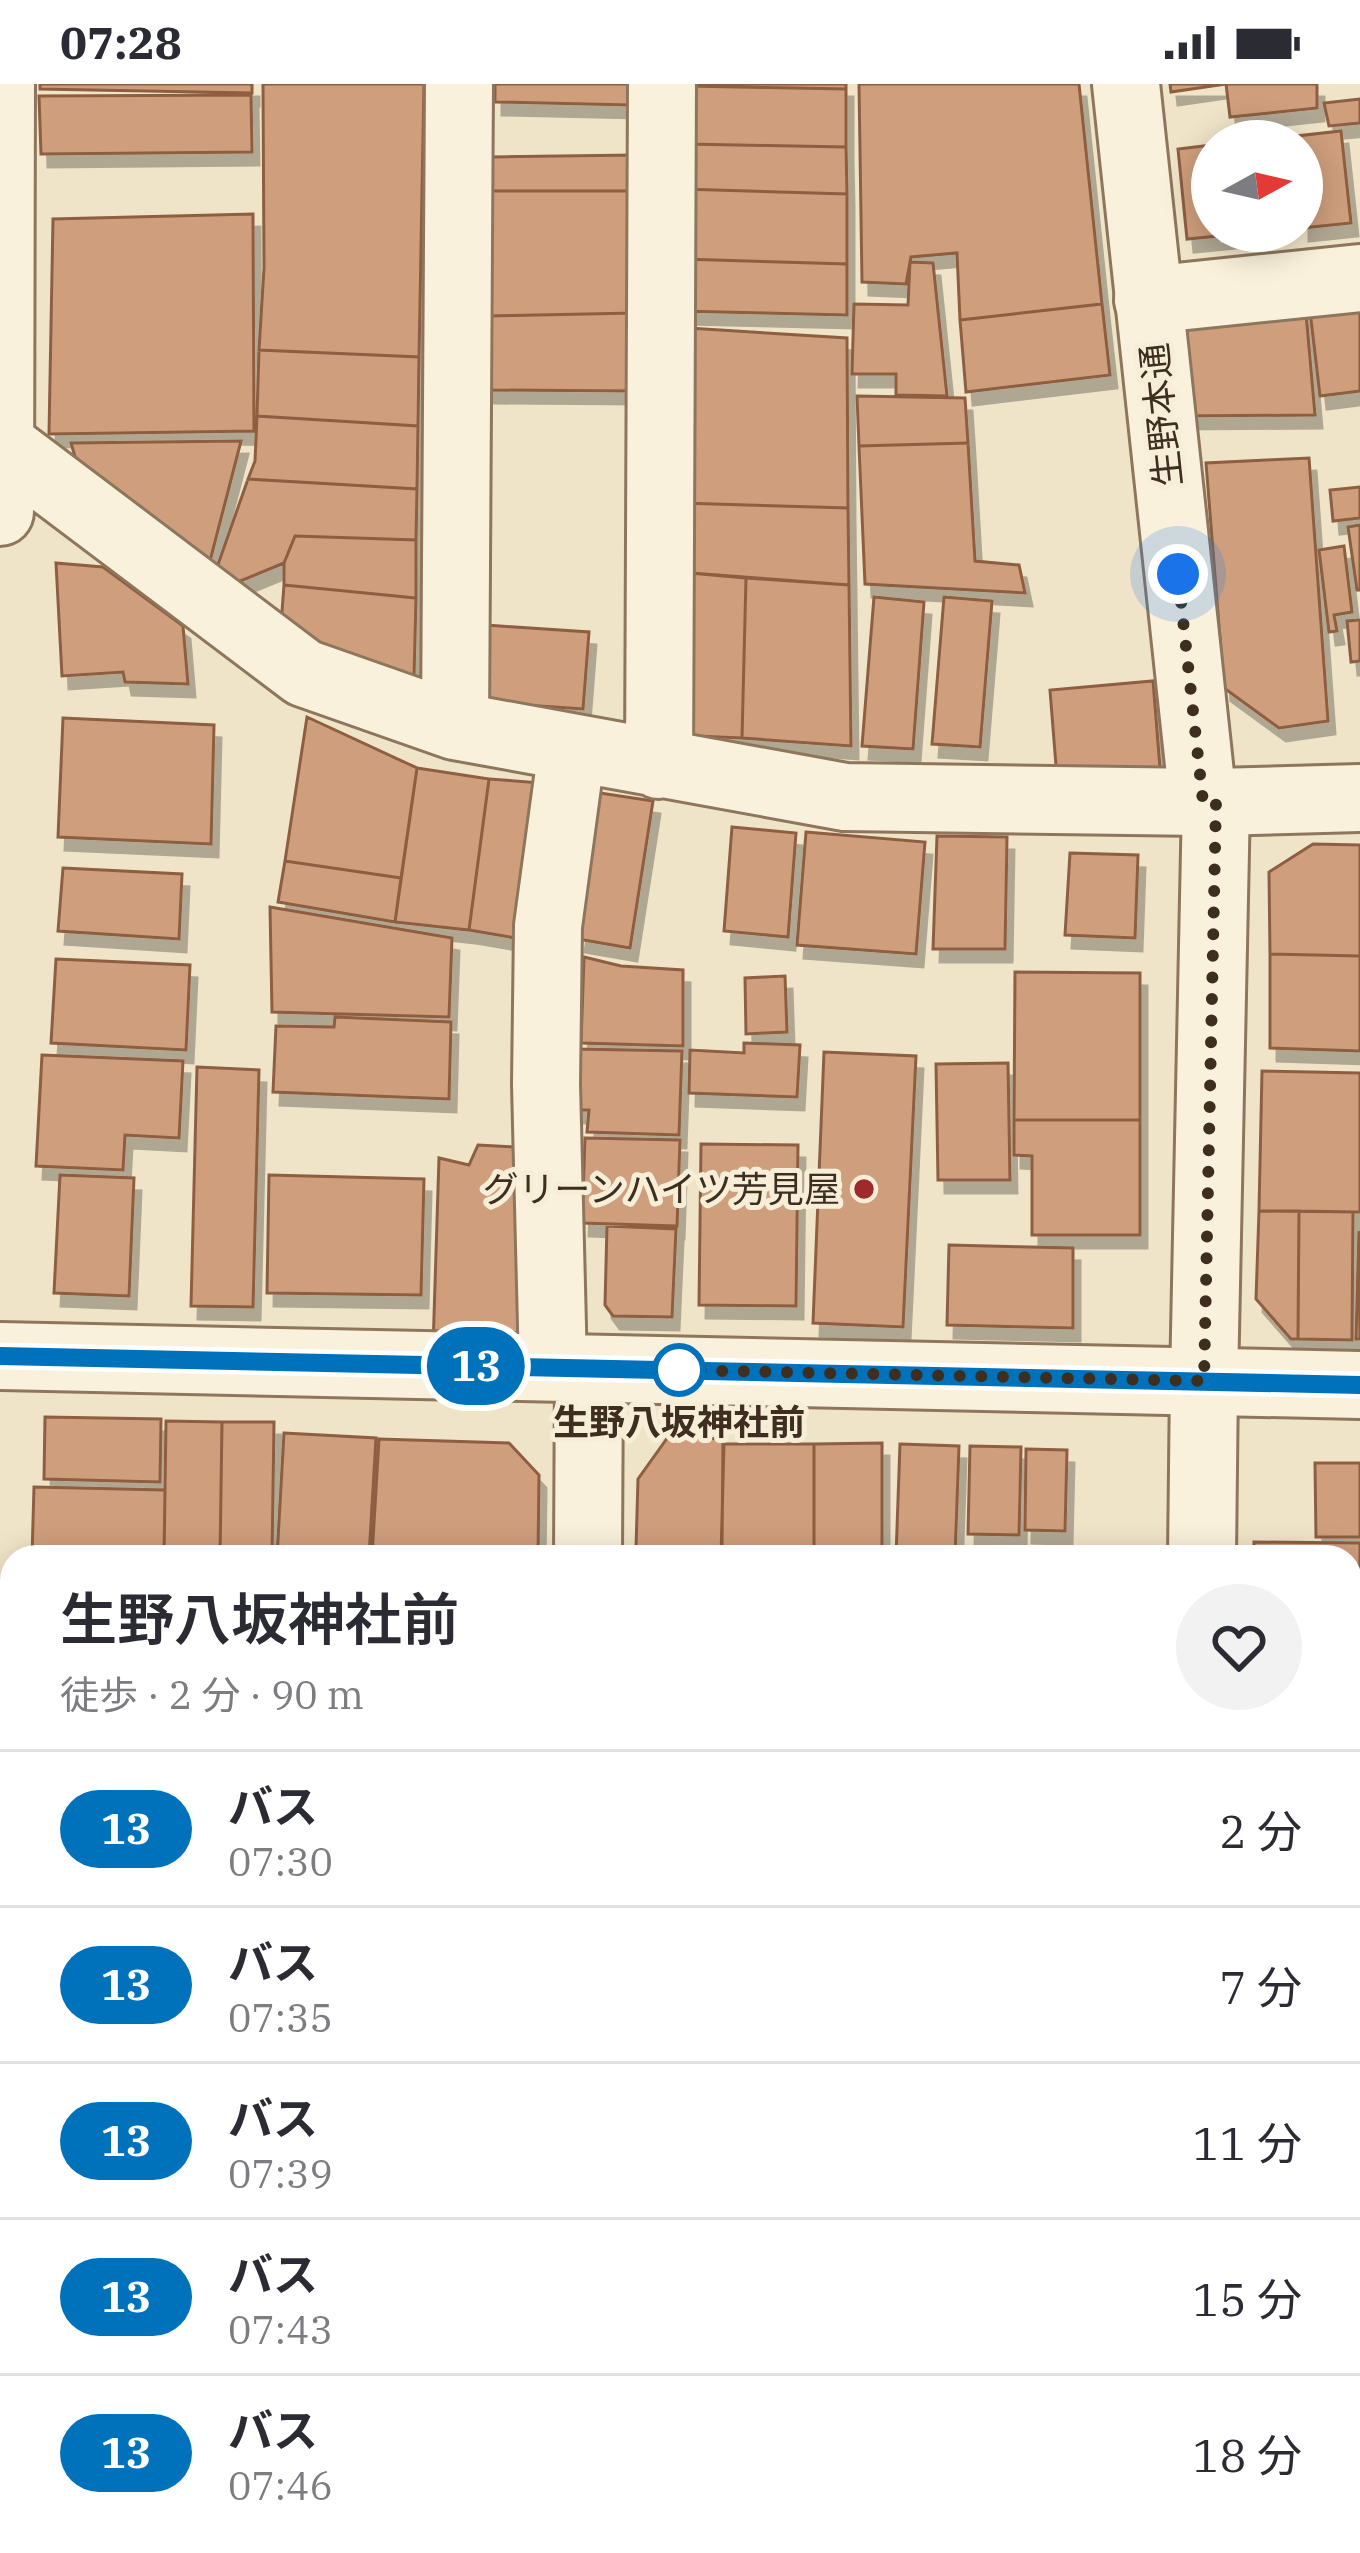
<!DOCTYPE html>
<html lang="ja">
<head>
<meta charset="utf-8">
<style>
	:root { --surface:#fff; --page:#f2f2f3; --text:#2b2b33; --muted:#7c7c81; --line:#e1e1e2 }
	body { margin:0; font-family:"IBM Plex Serif","Noto Sans JP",serif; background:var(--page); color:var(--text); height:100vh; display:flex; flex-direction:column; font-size:45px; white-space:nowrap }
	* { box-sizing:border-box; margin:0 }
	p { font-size:39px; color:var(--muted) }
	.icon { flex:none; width:66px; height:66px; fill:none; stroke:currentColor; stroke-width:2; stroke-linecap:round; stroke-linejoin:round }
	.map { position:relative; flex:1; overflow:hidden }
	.side { position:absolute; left:0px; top:1461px; width:1362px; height:1008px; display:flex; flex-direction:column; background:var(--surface); border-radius:36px 36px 0 0; box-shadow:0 6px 30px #0003 }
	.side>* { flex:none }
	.badge { padding:0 24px; border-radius:39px; font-size:42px; line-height:78px }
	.needle { width:78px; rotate:82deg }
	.tools { position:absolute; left:1191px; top:36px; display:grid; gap:24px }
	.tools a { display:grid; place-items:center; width:132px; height:132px; border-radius:50%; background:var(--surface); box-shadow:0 6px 30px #0003; font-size:60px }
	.you { position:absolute; width:60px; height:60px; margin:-30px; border:9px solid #fff; border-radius:50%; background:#1a73e8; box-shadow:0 0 0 18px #1a73e833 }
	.map>.badge { position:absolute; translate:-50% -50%; box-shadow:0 0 0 6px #fff }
	.round { display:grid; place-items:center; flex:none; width:126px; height:126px; border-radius:63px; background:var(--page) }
	.headline { display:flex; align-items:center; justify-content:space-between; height:204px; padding:0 60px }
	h1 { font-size:57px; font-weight:600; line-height:90px }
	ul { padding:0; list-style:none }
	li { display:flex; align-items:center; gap:36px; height:156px; padding:0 60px; border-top:3px solid var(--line) }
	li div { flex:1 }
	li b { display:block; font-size:45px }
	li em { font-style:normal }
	li .badge { min-width:132px; font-weight:700; text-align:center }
	.status { display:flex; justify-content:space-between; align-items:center; height:84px; padding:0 60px; background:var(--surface); direction:ltr }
	.status svg { height:33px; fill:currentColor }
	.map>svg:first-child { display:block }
	.building { fill:#cf9f7d; stroke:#8d5f41; stroke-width:3; filter:url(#shadow) }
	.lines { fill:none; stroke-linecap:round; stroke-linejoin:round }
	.pedestrian-casing { stroke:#8d765c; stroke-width:72 }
	.minor-casing { stroke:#8d765c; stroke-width:72 }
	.tertiary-casing { stroke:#8d765c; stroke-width:72 }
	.pedestrian { stroke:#faf1dc; stroke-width:66 }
	.minor { stroke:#faf1dc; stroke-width:66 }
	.tertiary { stroke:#faf1dc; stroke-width:66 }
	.line-casing { stroke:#fff; stroke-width:27 }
	.line { stroke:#0072bc; stroke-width:18 }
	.walk { stroke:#3d2e20; stroke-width:12; stroke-dasharray:0 21.6 }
	.poi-dot { fill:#9e2a2b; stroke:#f7eed8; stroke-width:4.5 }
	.stop-dot { fill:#fff; stroke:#0072bc; stroke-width:6 }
	.labels { text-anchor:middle; stroke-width:10; stroke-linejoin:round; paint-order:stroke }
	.street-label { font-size:36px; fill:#3d2e20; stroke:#f7eed8 }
	.poi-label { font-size:36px; fill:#3d2e20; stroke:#f7eed8; text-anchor:end }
	.stop-label { font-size:36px; font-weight:bold; fill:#3d2e20; stroke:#f7eed8 }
</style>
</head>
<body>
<div class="status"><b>07:28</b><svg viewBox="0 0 49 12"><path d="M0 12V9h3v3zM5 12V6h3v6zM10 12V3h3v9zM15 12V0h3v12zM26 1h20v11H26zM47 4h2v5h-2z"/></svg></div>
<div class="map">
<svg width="1360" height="2469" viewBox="0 0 1360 2469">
	<defs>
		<filter id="shadow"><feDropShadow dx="7" dy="13" stdDeviation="0" flood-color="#0004"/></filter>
	</defs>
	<rect width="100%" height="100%" fill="#f0e4c8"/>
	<path class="building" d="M 40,0 L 252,0 L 252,9 L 40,5 Z
		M 263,0 L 424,0 L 419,273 L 259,266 L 264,184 Z
		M 495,0 L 631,0 L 630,21 L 495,18 Z
		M 686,0 L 846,0 L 846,5 L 686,2 Z
		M 859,0 L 1079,0 L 1102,220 L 960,236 L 957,169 L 911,173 L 906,200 L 862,198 Z
		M 1170,0 L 1317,0 L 1317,24 L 1230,33 L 1226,0 L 1171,8 Z
		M 686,2 L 846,5 L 846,63 L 685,60 Z
		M 251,11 L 252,68 L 41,70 L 39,12 Z
		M 1360,15 L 1360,39 L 1329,42 L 1324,19 Z
		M 1341,47 L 1351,139 L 1302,144 L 1302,57 L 1252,57 Z
		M 685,60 L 846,63 L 847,110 L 683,105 Z
		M 1212,61 L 1212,147 L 1270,147 L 1187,155 L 1178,65 Z
		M 636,71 L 636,107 L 489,107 L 489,73 Z
		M 683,105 L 847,110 L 847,180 L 683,175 Z
		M 489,107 L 636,107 L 635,229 L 487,232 Z
		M 253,130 L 254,347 L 49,350 L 53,135 Z
		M 683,175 L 847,180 L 847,231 L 680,227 Z
		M 910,178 L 933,179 L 947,312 L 896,311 L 896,290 L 852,290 L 854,220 L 908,221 Z
		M 1305,218 L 1315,331 L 1176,332 L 1166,226 Z
		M 1102,220 L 1110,291 L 966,308 L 960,236 Z
		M 1360,222 L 1360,307 L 1320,312 L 1310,227 Z
		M 635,229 L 635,307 L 486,306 L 487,232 Z
		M 688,244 L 847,254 L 848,424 L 681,419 Z
		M 259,266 L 419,273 L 418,342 L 257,332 Z
		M 857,312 L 965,314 L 968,359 L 859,362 Z
		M 257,332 L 418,342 L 417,405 L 248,395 L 255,377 Z
		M 241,357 L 210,477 L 78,383 L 71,359 Z
		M 968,359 L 975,477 L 1019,481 L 1025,509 L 865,500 L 859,362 Z
		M 1309,374 L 1328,637 L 1279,644 L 1224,604 L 1206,379 Z
		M 248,395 L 417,405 L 416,456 L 295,452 L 284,479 L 233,500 L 215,489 Z
		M 1360,403 L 1360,434 L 1333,437 L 1330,406 Z
		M 681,419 L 848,424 L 849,501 L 678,488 Z
		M 1360,441 L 1360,506 L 1357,506 L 1348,443 Z
		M 295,452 L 416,456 L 416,514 L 284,501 L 284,479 Z
		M 1344,462 L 1352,528 L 1334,531 L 1337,547 L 1329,548 L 1319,466 Z
		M 56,479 L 103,483 L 183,542 L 188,600 L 125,598 L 123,588 L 62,592 Z
		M 678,488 L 746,494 L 742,654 L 673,651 Z
		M 746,494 L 849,501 L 851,662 L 742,654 Z
		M 284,501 L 416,514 L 414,593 L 362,581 L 281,541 Z
		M 874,513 L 924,518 L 913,665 L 862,662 Z
		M 944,513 L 992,517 L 980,663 L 932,660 Z
		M 1360,536 L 1360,577 L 1351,578 L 1347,537 Z
		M 486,541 L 589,548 L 583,625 L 481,618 Z
		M 1153,597 L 1160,684 L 1057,694 L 1050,606 Z
		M 307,633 L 417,684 L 401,794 L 285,777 Z
		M 63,634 L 214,641 L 211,760 L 58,753 Z
		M 417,684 L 489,695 L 469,846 L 395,838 Z
		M 489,695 L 541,699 L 521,855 L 469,846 Z
		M 600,709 L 653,717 L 630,864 L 578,855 Z
		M 732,743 L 796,749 L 788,853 L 724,847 Z
		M 806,748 L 925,758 L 916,870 L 797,861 Z
		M 937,752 L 1007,753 L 1005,865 L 933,865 Z
		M 1313,760 L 1360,761 L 1360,872 L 1270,870 L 1269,788 Z
		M 1070,769 L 1138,771 L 1135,854 L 1065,851 Z
		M 285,777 L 401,794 L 395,838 L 278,818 Z
		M 63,784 L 182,790 L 179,855 L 58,847 Z
		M 270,823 L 452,854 L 449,933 L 272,928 Z
		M 1270,870 L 1360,872 L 1360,967 L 1270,964 Z
		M 584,873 L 621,882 L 683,886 L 683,962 L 581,959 Z
		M 56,875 L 190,881 L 186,966 L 51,959 Z
		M 1015,888 L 1140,889 L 1140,1036 L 1014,1036 Z
		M 785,892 L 787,948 L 746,950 L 745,894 Z
		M 335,933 L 451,938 L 449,1015 L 273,1008 L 276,942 L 334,943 Z
		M 744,959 L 800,961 L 797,1013 L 689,1009 L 690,966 L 744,969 Z
		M 575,965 L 682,967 L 679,1051 L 587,1048 L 589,1026 L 574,1026 Z
		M 824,968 L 916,972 L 903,1243 L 813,1239 Z
		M 42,971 L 183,977 L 179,1054 L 125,1051 L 123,1086 L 36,1082 Z
		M 1008,979 L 1010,1096 L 938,1096 L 936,980 Z
		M 197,983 L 259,986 L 253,1223 L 191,1222 Z
		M 1262,987 L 1360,989 L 1360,1128 L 1259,1127 Z
		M 1014,1036 L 1140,1036 L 1140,1151 L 1032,1151 L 1032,1072 L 1014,1071 Z
		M 585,1054 L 680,1056 L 677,1142 L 582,1139 Z
		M 701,1060 L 798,1061 L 796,1222 L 699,1221 Z
		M 478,1061 L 534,1064 L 538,1268 L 433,1264 L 439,1074 L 469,1081 Z
		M 60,1091 L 134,1094 L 129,1212 L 54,1209 Z
		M 269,1091 L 424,1095 L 421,1211 L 267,1209 Z
		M 1259,1127 L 1299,1127 L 1298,1255 L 1291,1255 L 1256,1215 Z
		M 1299,1127 L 1353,1128 L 1352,1256 L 1298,1255 Z
		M 607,1142 L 676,1145 L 672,1233 L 613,1232 L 605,1221 Z
		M 1359,1147 L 1360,1255 L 1356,1255 Z
		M 949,1161 L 1073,1164 L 1073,1244 L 947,1241 Z
		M 45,1333 L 161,1335 L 160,1398 L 44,1395 Z
		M 166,1337 L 222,1338 L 220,1473 L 164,1473 Z
		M 222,1338 L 274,1338 L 272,1473 L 220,1473 Z
		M 284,1349 L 376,1354 L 369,1473 L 277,1473 Z
		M 668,1353 L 723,1355 L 722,1463 L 636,1464 L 638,1395 Z
		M 379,1355 L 509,1359 L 539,1391 L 538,1473 L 372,1473 Z
		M 882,1359 L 882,1473 L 814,1473 L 814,1360 Z
		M 724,1360 L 814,1360 L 814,1473 L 721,1473 Z
		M 900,1360 L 959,1362 L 955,1473 L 896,1473 Z
		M 970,1362 L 1021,1363 L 1019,1451 L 968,1450 Z
		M 1026,1365 L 1067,1366 L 1065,1447 L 1025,1446 Z
		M 1315,1379 L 1360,1379 L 1360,1453 L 1316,1453 Z
		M 34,1403 L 165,1406 L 164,1473 L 32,1473 Z
		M 1254,1458 L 1360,1459 L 1360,1541 L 1350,1541 L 1350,1473 L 1254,1473 Z
		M 722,1463 L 721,1473 L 636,1473 L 636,1464 Z
		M 1350,1541 L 1360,1541 L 1360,1583 L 1350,1583 Z
		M 1350,1583 L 1360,1583 L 1360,1630 L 1350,1630 Z
		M 1350,1630 L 1360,1630 L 1360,1721 L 1350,1721 Z
		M 1350,1721 L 1360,1721 L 1360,1768 L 1350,1768 Z
		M 1350,1768 L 1360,1768 L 1360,1810 L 1350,1810 Z
		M 1350,1810 L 1360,1810 L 1360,1892 L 1350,1892 Z
		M 1350,1908 L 1360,1908 L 1360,1968 L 1350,1968 Z
		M 1350,1968 L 1360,1968 L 1360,2038 L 1350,2038 Z
		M 1350,2051 L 1359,2051 L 1359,2086 L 1350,2086 Z
		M 1350,2098 L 1360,2098 L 1360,2162 L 1350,2162 Z
		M 1350,2182 L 1360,2182 L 1360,2225 L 1350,2225 Z
		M 1350,2225 L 1360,2225 L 1360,2275 L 1350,2275 Z
		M 1350,2333 L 1360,2333 L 1360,2386 L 1350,2386 Z
		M 1350,2401 L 1360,2401 L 1360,2469 L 1252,2469 L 1251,2457 L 1350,2457 Z
		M 107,2457 L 266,2457 L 266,2469 L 107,2469 Z
		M 295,2457 L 538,2457 L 538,2469 L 294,2469 Z
		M 635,2457 L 894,2457 L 893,2469 L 635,2469 Z
		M 955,2457 L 1130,2457 L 1130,2469 L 955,2469 Z"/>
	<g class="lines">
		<g class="pedestrian-casing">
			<path id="pedestrian" d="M 1126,0 L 1203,718 L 1216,718 L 1204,1297"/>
		</g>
		<g class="minor-casing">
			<path id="minor" d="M 1148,216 L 1360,194
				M 2,361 L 304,589 L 455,642 L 845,713 L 1203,718
				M 0,428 L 1,0
				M 455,642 L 459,0
				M 659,681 L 662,0
				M 1216,718 L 1360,714
				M 0,1272 L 1360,1301
				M 553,1283 L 546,1000 L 548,842 L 572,665
				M 588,1473 L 589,1285
				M 583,2469 L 583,2457"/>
		</g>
		<g class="tertiary-casing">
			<path id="tertiary" d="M 1202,1473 L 1204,1297
				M 1193,2469 L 1193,2457"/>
		</g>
		<use href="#pedestrian" class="pedestrian"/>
		<use href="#minor" class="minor"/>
		<use href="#tertiary" class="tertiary"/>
	</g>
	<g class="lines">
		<g class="line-casing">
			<path id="line" d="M 0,1272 L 1360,1301"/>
		</g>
		<use href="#line" class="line"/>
		<path class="walk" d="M 679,1286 L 1204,1297 L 1216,718 L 1203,718 L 1178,490"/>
	</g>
	<circle class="poi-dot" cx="864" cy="1105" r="12"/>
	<circle class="stop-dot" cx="679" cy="1286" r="24"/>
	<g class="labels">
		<g class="street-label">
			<text transform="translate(1161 331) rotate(-96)" y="13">生野本通</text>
		</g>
		<g class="poi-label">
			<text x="840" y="1118">グリーンハイツ芳見屋</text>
		</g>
		<g class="stop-label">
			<text x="679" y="1351">生野八坂神社前</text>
		</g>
	</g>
</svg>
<div class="tools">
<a><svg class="needle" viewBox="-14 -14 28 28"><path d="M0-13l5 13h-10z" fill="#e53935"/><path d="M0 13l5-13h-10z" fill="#7c7c81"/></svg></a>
</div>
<div class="you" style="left:1178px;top:490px"></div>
<b class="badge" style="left:476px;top:1282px;background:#0072bc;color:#fff">13</b>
<section class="side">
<div class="headline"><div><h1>生野八坂神社前</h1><p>徒歩 · 2 分 · 90 m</p></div><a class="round"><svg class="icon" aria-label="heart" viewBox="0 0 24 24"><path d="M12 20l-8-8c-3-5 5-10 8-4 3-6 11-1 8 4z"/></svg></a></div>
<ul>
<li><span class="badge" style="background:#0072bc;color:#fff">13</span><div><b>バス</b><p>07:30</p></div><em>2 分</em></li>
<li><span class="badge" style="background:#0072bc;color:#fff">13</span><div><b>バス</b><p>07:35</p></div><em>7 分</em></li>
<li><span class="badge" style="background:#0072bc;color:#fff">13</span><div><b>バス</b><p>07:39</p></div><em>11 分</em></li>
<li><span class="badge" style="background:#0072bc;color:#fff">13</span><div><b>バス</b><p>07:43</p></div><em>15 分</em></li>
<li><span class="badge" style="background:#0072bc;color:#fff">13</span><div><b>バス</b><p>07:46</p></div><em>18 分</em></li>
</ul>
</section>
</div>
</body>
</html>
